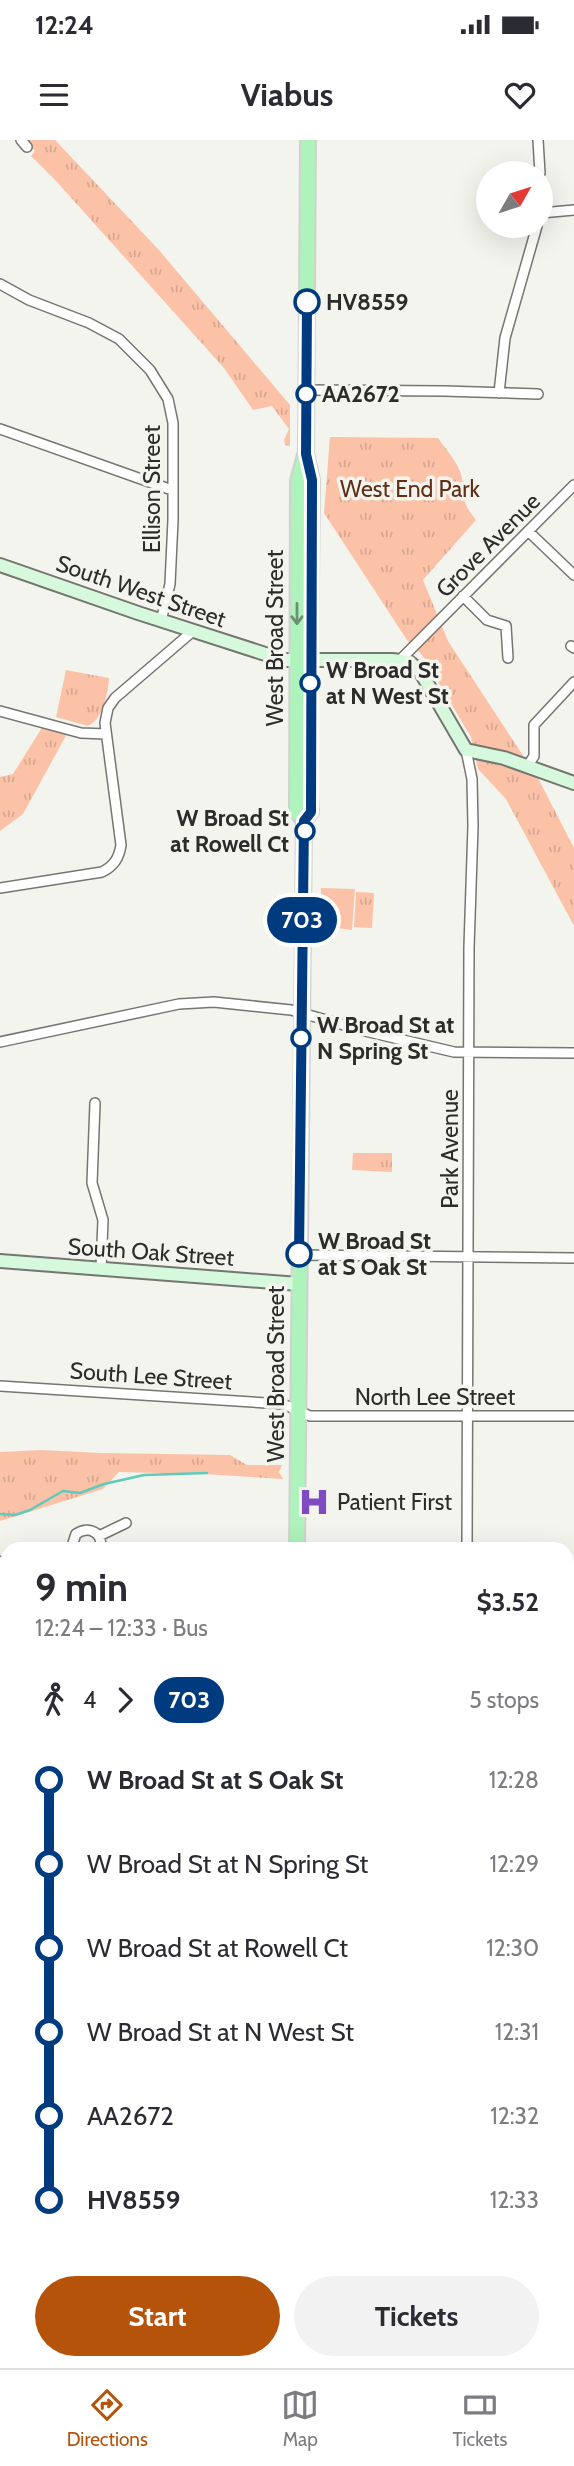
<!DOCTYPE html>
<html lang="en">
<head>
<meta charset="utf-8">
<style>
	:root { --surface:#fff; --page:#f2f2f3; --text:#2b2b33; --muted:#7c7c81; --line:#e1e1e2; --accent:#b45309 }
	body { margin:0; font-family:Cabin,sans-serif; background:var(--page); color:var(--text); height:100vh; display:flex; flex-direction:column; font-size:26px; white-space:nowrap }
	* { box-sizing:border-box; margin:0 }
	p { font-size:23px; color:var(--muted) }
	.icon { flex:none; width:38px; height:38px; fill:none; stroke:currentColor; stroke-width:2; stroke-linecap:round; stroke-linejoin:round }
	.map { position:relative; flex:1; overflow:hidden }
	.drawer { position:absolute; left:0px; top:1402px; width:574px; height:828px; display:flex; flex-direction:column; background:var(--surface); border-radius:21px 21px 0 0; box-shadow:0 7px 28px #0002 }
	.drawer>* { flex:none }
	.badge { padding:0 14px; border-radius:23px; font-size:24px; line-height:46px }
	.needle { width:46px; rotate:51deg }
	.buttons { position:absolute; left:476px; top:21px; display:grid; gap:14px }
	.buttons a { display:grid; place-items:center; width:77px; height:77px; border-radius:50%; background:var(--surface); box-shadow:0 7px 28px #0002; font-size:35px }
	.map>.badge { position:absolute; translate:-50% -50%; box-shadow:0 0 0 4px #fff }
	.legs { display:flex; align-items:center; gap:10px; height:77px; padding:0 35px; font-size:23px }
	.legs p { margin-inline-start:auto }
	.head { display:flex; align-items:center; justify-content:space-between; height:119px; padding:0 35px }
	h1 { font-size:38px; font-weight:800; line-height:52px }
	.primary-button { display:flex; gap:14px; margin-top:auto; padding:14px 35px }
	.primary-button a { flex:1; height:80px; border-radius:42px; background:var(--accent); color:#fff; font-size:28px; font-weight:800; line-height:80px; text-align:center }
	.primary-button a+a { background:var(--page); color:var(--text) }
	ul { padding:0 35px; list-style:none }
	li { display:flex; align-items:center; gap:24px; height:84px; font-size:26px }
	li i { display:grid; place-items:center; width:10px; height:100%; margin:0 9px; background:currentColor }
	li i::after { content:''; width:18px; height:18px; margin:-9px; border:5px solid; border-radius:50%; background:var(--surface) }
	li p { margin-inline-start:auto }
	li:first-child i { background:linear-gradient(#0000 50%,currentColor 0) }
	li:last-child i { background:linear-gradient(currentColor 50%,#0000 0) }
	.status { display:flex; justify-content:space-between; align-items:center; height:49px; padding:0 35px; background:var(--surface); direction:ltr }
	.status svg { height:19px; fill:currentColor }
	header { display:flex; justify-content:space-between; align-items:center; height:91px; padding:0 35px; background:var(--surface); font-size:32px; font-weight:800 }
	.menu { display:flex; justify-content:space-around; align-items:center; height:98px; border-top:2px solid var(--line); background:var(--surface); font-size:19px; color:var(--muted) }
	.menu a { display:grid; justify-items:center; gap:4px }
	.menu .on { color:var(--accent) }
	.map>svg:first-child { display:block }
	.grass { fill:url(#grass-tufts) }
	.pitch { fill:#fbc2a8 }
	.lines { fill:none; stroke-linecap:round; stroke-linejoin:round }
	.stream { stroke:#5cccbc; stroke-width:2.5 }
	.street-casing { stroke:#757670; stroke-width:12 }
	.secondary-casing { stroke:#757670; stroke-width:16 }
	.primary-casing { stroke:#d1d1d0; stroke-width:18 }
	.street { stroke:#fff; stroke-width:9 }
	.secondary { stroke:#d6f9dd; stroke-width:12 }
	.primary { stroke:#adf3bb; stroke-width:14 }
	.oneway { stroke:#6c9072 }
	.line-1-casing { stroke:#fff; stroke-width:16 }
	.line-1 { stroke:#003b80; stroke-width:10 }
	.stop-1-dot { fill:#fff; stroke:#003b80; stroke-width:3.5 }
	.labels { text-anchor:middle; stroke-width:7; stroke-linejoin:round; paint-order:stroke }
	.stop-label { font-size:23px; font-weight:bold; fill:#2c2c2a; stroke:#f3f4ed; text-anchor:start }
	.street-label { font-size:23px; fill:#2c2c2a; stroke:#f3f4ed }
	.park-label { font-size:23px; fill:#5f2e16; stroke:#f3f4ed }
	.poi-label { font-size:23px; fill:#2c2c2a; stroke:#f3f4ed; text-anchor:start }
</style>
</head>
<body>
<div class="status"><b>12:24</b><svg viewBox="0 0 49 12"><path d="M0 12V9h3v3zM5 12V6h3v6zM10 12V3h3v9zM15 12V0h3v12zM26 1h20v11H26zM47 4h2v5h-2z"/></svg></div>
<header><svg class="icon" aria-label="menu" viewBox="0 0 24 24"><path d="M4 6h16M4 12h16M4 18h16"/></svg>Viabus<svg class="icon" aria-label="heart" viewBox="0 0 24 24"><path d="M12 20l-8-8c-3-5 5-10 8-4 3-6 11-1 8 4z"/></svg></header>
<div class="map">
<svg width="574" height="2228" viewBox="0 0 574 2228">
	<defs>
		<pattern id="grass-tufts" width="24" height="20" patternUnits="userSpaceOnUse" patternTransform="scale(1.75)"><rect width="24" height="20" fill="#fbc2a8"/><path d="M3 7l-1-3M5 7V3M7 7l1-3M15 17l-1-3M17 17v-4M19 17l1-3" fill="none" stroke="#d7a791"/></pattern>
	</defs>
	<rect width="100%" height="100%" fill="#f3f4ed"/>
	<path class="grass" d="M 25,0 L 55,0 L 158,109 L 290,265 L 290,306 L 285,305 L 284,300 L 289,289 L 272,266 L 253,270 L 224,228 L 56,41 L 31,16 L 35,11 Z
		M 330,297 L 438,298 C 446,310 459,323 462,338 C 467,361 459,358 476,380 L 423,440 L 448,501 L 539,640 L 574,708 L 574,786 L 506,659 L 478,629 L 471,597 L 422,515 L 407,500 L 324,373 Z
		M 66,530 L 109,538 C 108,553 103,579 88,586 L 56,577 Z
		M 43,586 L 68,592 L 23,674 L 0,691 L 0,637 L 13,634 Z
		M 356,752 L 374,753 L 372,788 L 354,787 Z
		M 353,1013 L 392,1013 L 392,1032 L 352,1030 Z
		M 42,1310 L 100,1313 L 230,1315 L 247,1325 L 282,1325 L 279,1332 L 283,1339 L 204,1334 L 119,1332 L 103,1349 L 0,1381 L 0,1312 Z
		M 567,1723 L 574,1723 L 574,1888 L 567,1889 Z"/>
	<path class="pitch" d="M 321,748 L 355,749 L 352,790 L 321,786 Z"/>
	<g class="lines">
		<path class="stream" d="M 0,1374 L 15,1375 L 30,1370 L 63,1351 L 80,1353 L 104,1344 L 144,1335 L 207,1333"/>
		<g class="street-casing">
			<path id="street" d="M 21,0 L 27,7
				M 538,0 L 540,33
				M 541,56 L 541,59
				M 541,73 L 574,70
				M 0,144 L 29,160 L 89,183 L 119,199 L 150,230 L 168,259 L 173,283 L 173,380 L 170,444 L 161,481
				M 306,250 L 444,251 L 538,254
				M 499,253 L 505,198 L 537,86
				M 0,289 L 172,350
				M 528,391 L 574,435
				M 463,456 L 487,480 L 506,486 L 508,518
				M 571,506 L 574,508
				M 400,520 L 574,345
				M 0,571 L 81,593 L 106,594
				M 466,610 L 472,639 L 473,686 L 469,807 L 467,1409
				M 527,627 L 534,616 L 534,585 L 574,542
				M 0,748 L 102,732 C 114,726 119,718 121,705 L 105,583 L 108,568 L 115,558 L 193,491
				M 0,902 L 179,864 L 214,862 L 291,870 L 365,891 L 454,912 L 574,913
				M 95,963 L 92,1043 L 103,1080 L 101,1129
				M 299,1115 L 574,1118
				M 0,1246 L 283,1264 L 310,1276 L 574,1276
				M 99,1396 L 126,1383
				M 74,1409 L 73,1403 L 76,1394 C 89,1385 104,1393 100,1409
				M 0,1422 L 7,1420
				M 567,1436 L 574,1436
				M 0,1441 L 7,1438
				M 0,1561 L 7,1566
				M 567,1668 L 574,1668
				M 0,1684 L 7,1683
				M 0,1914 L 7,1916
				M 567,2215 L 574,2215
				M 460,2228 L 460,2222"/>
		</g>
		<g class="secondary-casing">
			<path id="secondary" d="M 0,425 L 138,473 L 284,520 L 392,520 L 409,522 L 420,531 L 466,610 L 504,618 L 574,643
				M 0,1121 L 299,1144
				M 567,2015 L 574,2016
				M 0,2172 L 7,2173
				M 101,2228 L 105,2222"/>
		</g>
		<g class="primary-casing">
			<path id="primary" d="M 304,681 L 297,672 L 298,341 L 305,315
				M 297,1409 L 304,681 L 311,672 L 309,644 L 312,340 L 306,314 L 308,0
				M 288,2228 L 288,2222"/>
		</g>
		<use href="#street" class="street"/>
		<use href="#secondary" class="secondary"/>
		<use href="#primary" class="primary"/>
	</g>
	<defs><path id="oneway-shaft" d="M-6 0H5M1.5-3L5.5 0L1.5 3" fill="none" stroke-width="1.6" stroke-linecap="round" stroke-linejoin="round" transform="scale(1.75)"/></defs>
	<use class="oneway" href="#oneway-shaft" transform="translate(297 474) rotate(90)"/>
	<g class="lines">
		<g class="line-1-casing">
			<path id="line-1" d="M 299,1114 L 304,681 L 311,672 L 312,340 L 306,314 L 307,162"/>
		</g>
		<use href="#line-1" class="line-1"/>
	</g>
	<defs>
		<g id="hospital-bare" transform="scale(2.415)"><path d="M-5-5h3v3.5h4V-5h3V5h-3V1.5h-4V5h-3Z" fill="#804bc2" stroke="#f3f4ed" stroke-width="2.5" paint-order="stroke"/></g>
	</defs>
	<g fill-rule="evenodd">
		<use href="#hospital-bare" x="314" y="1362"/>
	</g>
	<g class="stop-1-dot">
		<circle cx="307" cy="162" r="12"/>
		<circle cx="306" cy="254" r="9"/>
		<circle cx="310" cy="543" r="9"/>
		<circle cx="305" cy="691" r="9"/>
		<circle cx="301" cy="898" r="9"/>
		<circle cx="299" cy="1114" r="12"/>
	</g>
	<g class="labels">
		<g class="stop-label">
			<text x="326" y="170">HV8559</text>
			<text x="322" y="262">AA2672</text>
			<text x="326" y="538">W Broad St<tspan x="326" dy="26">at N West St</tspan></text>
			<text x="289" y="686" text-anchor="end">W Broad St<tspan x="289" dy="26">at Rowell Ct</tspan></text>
			<text x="317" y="893">W Broad St at<tspan x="317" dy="26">N Spring St</tspan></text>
			<text x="318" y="1109">W Broad St<tspan x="318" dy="26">at S Oak St</tspan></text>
		</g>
		<g class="street-label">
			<text transform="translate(152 349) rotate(-90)" y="8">Ellison Street</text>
			<text transform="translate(488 405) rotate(-45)" y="8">Grove Avenue</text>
			<text transform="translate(141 451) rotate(19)" y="8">South West Street</text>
			<text transform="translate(275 498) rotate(-90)" y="8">West Broad Street</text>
			<text transform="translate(450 1009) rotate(-90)" y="8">Park Avenue</text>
			<text transform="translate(151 1112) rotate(4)" y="8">South Oak Street</text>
			<text transform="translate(276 1234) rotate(-90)" y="8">West Broad Street</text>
			<text transform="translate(151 1236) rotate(4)" y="8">South Lee Street</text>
			<text x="435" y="1265">North Lee Street</text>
		</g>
		<g class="park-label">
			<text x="410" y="357">West End Park</text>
		</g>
		<g class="poi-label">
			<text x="337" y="1370">Patient First</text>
		</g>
	</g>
</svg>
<div class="buttons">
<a><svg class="needle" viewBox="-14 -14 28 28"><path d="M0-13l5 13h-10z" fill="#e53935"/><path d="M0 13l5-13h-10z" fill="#7c7c81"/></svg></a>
</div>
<b class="badge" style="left:302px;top:780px;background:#003b80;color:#fff">703</b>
<section class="drawer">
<div class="head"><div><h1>9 min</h1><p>12:24 – 12:33 · Bus</p></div><b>$3.52</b></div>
<div class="legs"><svg class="icon" aria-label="walk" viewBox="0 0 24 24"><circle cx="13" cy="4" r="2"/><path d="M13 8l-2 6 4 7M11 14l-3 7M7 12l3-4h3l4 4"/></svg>4<svg class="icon" aria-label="forward" viewBox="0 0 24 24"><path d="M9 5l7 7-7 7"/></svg><b class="badge" style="background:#003b80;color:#fff">703</b><p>5 stops</p></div>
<ul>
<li><i style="color:#003b80"></i><b>W Broad St at S Oak St</b><p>12:28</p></li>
<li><i style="color:#003b80"></i><span>W Broad St at N Spring St</span><p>12:29</p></li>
<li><i style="color:#003b80"></i><span>W Broad St at Rowell Ct</span><p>12:30</p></li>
<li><i style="color:#003b80"></i><span>W Broad St at N West St</span><p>12:31</p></li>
<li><i style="color:#003b80"></i><span>AA2672</span><p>12:32</p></li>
<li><i style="color:#003b80"></i><b>HV8559</b><p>12:33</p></li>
</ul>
<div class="primary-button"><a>Start</a><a>Tickets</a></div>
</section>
</div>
<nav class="menu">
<a class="on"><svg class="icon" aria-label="directions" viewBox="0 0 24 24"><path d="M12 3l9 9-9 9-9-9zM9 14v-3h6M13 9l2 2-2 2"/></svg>Directions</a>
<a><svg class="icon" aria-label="map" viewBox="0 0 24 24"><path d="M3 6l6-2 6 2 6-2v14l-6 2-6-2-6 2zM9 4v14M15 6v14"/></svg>Map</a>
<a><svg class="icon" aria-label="tickets" viewBox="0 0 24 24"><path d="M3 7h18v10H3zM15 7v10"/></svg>Tickets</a>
</nav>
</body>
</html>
